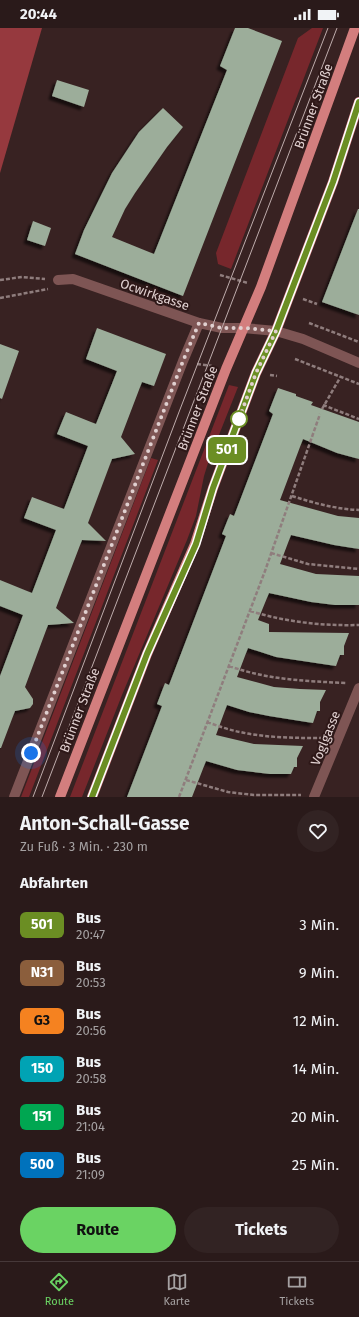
<!DOCTYPE html>
<html lang="de">
<head>
<meta charset="utf-8">
<style>
	:root { --surface:#2a1a1a; --page:#322323; --text:#f1f3f6; --muted:#a5a1a2; --line:#463839; --accent:#6ad363 }
	body { margin:0; font-family:"Fira Sans",sans-serif; background:var(--page); color:var(--text); height:100vh; display:flex; flex-direction:column; font-size:15px; white-space:nowrap }
	* { box-sizing:border-box; margin:0 }
	p { font-size:13px; color:var(--muted) }
	.icon { flex:none; width:22px; height:22px; fill:none; stroke:currentColor; stroke-width:2; stroke-linecap:round; stroke-linejoin:round }
	.map { position:relative; height:769px; overflow:hidden }
	.drawer { display:flex; flex-direction:column; background:var(--surface); flex:1 }
	.drawer>* { flex:none }
	.badge { padding:0 8px; border-radius:6px; font-size:14px; line-height:26px }
	.you { position:absolute; width:20px; height:20px; margin:-10px; border:3px solid #fff; border-radius:50%; background:#1a73e8; box-shadow:0 0 0 6px #1a73e833 }
	.map>.badge { position:absolute; translate:-50% -50%; box-shadow:0 0 0 2px #fff }
	h2 { padding:0 20px; font-size:15px; line-height:36px }
	.round { display:grid; place-items:center; flex:none; width:42px; height:42px; border-radius:21px; background:var(--page) }
	.head { display:flex; align-items:center; justify-content:space-between; height:68px; padding:0 20px }
	h1 { font-size:19px; font-weight:700; line-height:30px }
	.cta { display:flex; gap:8px; margin-top:auto; padding:8px 20px }
	.cta a { flex:1; height:46px; border-radius:24px; background:var(--accent); color:#111; font-size:16px; font-weight:700; line-height:46px; text-align:center }
	.cta a+a { background:var(--page); color:var(--text) }
	ul { padding:0; list-style:none }
	li { display:flex; align-items:center; gap:12px; height:48px; padding:0 20px }
	li div { flex:1 }
	li b { display:block; font-size:15px }
	li em { font-style:normal }
	li .badge { min-width:44px; font-weight:700; text-align:center }
	.status { display:flex; justify-content:space-between; align-items:center; height:28px; padding:0 20px; background:var(--surface); direction:ltr }
	.status svg { height:11px; fill:currentColor }
	.dock { display:flex; justify-content:space-around; align-items:center; height:56px; border-top:1px solid var(--line); background:var(--surface); font-size:11px; color:var(--muted) }
	.dock a { display:grid; justify-items:center; gap:2px }
	.dock .on { color:var(--accent) }
	.map>svg:first-child { display:block }
	.green { fill:#77272c }
	.forest { fill:#96393e }
	.building { fill:#9cad9a; filter:url(#shadow) }
	.lines { fill:none; stroke-linecap:round; stroke-linejoin:round }
	.path { stroke:#8f7d7d; stroke-width:2.5; stroke-dasharray:4 2; stroke-linecap:butt }
	.street { stroke:#7e5554; stroke-width:10 }
	.primary { stroke:#d37e7e; stroke-width:10 }
	.tram { stroke:#beacac; stroke-width:1 }
	.line-casing { stroke:#fff; stroke-width:9 }
	.line { stroke:#6b8e23; stroke-width:6 }
	.walk { stroke:#e0d0d0; stroke-width:4; stroke-dasharray:0 7.2 }
	.stop-dot { fill:#fff; stroke:#6b8e23; stroke-width:2 }
	.labels { text-anchor:middle; stroke-width:4; stroke-linejoin:round; paint-order:stroke }
	.street-label { font-size:13px; fill:#e0d0d0; stroke:#2e1818 }
</style>
</head>
<body>
<div class="status"><b>20:44</b><svg viewBox="0 0 49 12"><path d="M0 12V9h3v3zM5 12V6h3v6zM10 12V3h3v9zM15 12V0h3v12zM26 1h20v11H26zM47 4h2v5h-2z"/></svg></div>
<div class="map">
<svg width="359" height="769" viewBox="0 0 359 769">
	<defs>
		<filter id="shadow"><feDropShadow dx="-3.5" dy="3.5" stdDeviation="1" flood-color="#0009"/></filter>
	</defs>
	<rect width="100%" height="100%" fill="#382222"/>
	<path class="green" d="M 312,0 L 323,0 L 231,241 L 218,236 L 216,225 L 298,10 Z
		M 229,357 L 238,359 L 209,432 L 204,448 L 196,488 L 187,512 L 122,667 L 82,769 L 70,769 Z
		M 151,430 L 158,432 L 29,769 L 21,769 Z"/>
	<path class="forest" d="M 0,0 L 42,0 L 0,145 Z"/>
	<path class="building" d="M 235,0 L 248,0 L 282,13 L 183,268 L 75,226 L 84,202 L 112,145 L 139,104 L 163,80 L 183,99 L 167,119 L 135,165 L 125,181 L 112,209 L 154,226 L 227,42 L 220,38 Z
		M 57,52 L 89,62 L 84,79 L 52,68 Z
		M 358,181 L 359,181 L 359,287 L 322,274 Z
		M 33,193 L 51,200 L 45,218 L 27,212 Z
		M 97,300 L 166,326 L 154,358 L 142,354 L 121,409 L 135,426 L 112,431 L 88,495 L 106,513 L 82,512 L 56,580 L 74,595 L 48,597 L 25,659 L 33,671 L 33,676 L 30,680 L 15,683 L 1,720 L 0,720 L 0,648 L 23,587 L 0,578 L 0,552 L 32,565 L 56,502 L 24,490 L 32,469 L 64,481 L 88,418 L 57,406 L 66,384 L 96,396 L 117,343 L 86,331 Z
		M 0,316 L 19,323 L 2,371 L 0,370 Z
		M 278,360 L 296,366 L 296,368 L 313,374 L 311,377 L 359,394 L 359,431 L 337,425 L 303,411 L 280,472 L 338,488 L 359,490 L 359,521 L 334,517 L 291,507 L 280,536 L 316,546 L 359,548 L 359,577 L 335,577 L 311,574 L 269,565 L 258,592 L 269,596 L 269,604 L 349,605 L 344,618 L 344,627 L 340,627 L 336,638 L 276,629 L 248,620 L 237,649 L 274,659 L 300,661 L 326,662 L 320,674 L 320,683 L 317,683 L 313,695 L 269,688 L 249,684 L 227,677 L 216,707 L 254,716 L 303,718 L 297,730 L 297,739 L 294,739 L 291,746 L 270,746 L 237,742 L 206,733 L 192,769 L 127,769 L 162,678 L 157,676 L 165,655 L 169,657 L 226,508 L 222,506 L 230,486 L 234,488 L 273,386 L 269,383 Z"/>
	<g class="lines">
		<path class="path" d="M 220,247 L 248,255
			M 0,252 L 22,249 L 45,251
			M 0,270 L 48,261
			M 303,271 L 317,276
			M 309,295 L 359,314
			M 295,331 L 359,356
			M 197,336 L 212,338
			M 270,347 L 277,348
			M 323,377 L 359,391
			M 322,381 L 341,348
			M 292,468 C 314,475 335,481 359,482
			M 271,525 L 308,536 L 359,541
			M 250,583 C 287,594 320,598 359,597
			M 229,638 C 269,652 304,653 346,655
			M 207,694 C 218,698 229,702 240,704 C 267,710 295,710 323,710
			M 186,752 L 228,764 L 254,767 L 301,767
			M 179,769 L 265,543 L 320,386"/>
		<path class="street" d="M 58,252 L 73,251 L 199,295 L 222,300 L 244,300 L 276,303 L 303,311 L 359,335
			M 14,769 L 183,333 L 199,295
			M 314,769 L 359,660"/>
		<path class="primary" d="M 60,769 L 226,341 L 261,259 L 355,0
			M 92,769 L 147,626 L 195,516 L 213,460 L 256,345 L 276,303 L 333,154 L 359,74"/>
		<path class="tram" d="M 33,769 L 179,384 L 328,0
			M 42,769 L 337,0"/>
	</g>
	<g class="lines">
		<g class="line-casing">
			<path id="line" d="M 92,769 L 147,626 L 196,516 L 213,460 L 256,345 L 276,303 L 333,154 L 359,74"/>
		</g>
		<use href="#line" class="line"/>
		<path class="walk" d="M 31,725 L 183,333 L 199,295 L 222,300 L 244,300 L 276,303 L 256,345 L 239,391"/>
	</g>
	<circle class="stop-dot" cx="239" cy="391" r="8"/>
	<g class="labels">
		<g class="street-label">
			<text transform="translate(313 78) rotate(-70)" y="5">Brünner Straße</text>
			<text transform="translate(155 266) rotate(19)" y="5">Ocwirkgasse</text>
			<text transform="translate(197 380) rotate(-69)" y="5">Brünner Straße</text>
			<text transform="translate(79 682) rotate(-69)" y="5">Brünner Straße</text>
			<text transform="translate(325 710) rotate(-68)" y="5">Voglgasse</text>
		</g>
	</g>
</svg>
<div class="you" style="left:31px;top:725px"></div>
<b class="badge" style="left:227px;top:422px;background:#6b8e23;color:#fff">501</b>
</div>
<section class="drawer">
<div class="head"><div><h1>Anton-Schall-Gasse</h1><p>Zu Fuß · 3 Min. · 230 m</p></div><a class="round"><svg class="icon" aria-label="heart" viewBox="0 0 24 24"><path d="M12 20l-8-8c-3-5 5-10 8-4 3-6 11-1 8 4z"/></svg></a></div>
<h2>Abfahrten</h2>
<ul>
<li><span class="badge" style="background:#6b8e23;color:#fff">501</span><div><b>Bus</b><p>20:47</p></div><em>3 Min.</em></li>
<li><span class="badge" style="background:#8b5e3c;color:#fff">N31</span><div><b>Bus</b><p>20:53</p></div><em>9 Min.</em></li>
<li><span class="badge" style="background:#f58220;color:#111">G3</span><div><b>Bus</b><p>20:56</p></div><em>12 Min.</em></li>
<li><span class="badge" style="background:#00a3b4;color:#fff">150</span><div><b>Bus</b><p>20:58</p></div><em>14 Min.</em></li>
<li><span class="badge" style="background:#00a651;color:#fff">151</span><div><b>Bus</b><p>21:04</p></div><em>20 Min.</em></li>
<li><span class="badge" style="background:#0072bc;color:#fff">500</span><div><b>Bus</b><p>21:09</p></div><em>25 Min.</em></li>
</ul>
<div class="cta"><a>Route</a><a>Tickets</a></div>
</section>
<nav class="dock">
<a class="on"><svg class="icon" aria-label="directions" viewBox="0 0 24 24"><path d="M12 3l9 9-9 9-9-9zM9 14v-3h6M13 9l2 2-2 2"/></svg>Route</a>
<a><svg class="icon" aria-label="map" viewBox="0 0 24 24"><path d="M3 6l6-2 6 2 6-2v14l-6 2-6-2-6 2zM9 4v14M15 6v14"/></svg>Karte</a>
<a><svg class="icon" aria-label="tickets" viewBox="0 0 24 24"><path d="M3 7h18v10H3zM15 7v10"/></svg>Tickets</a>
</nav>
</body>
</html>
